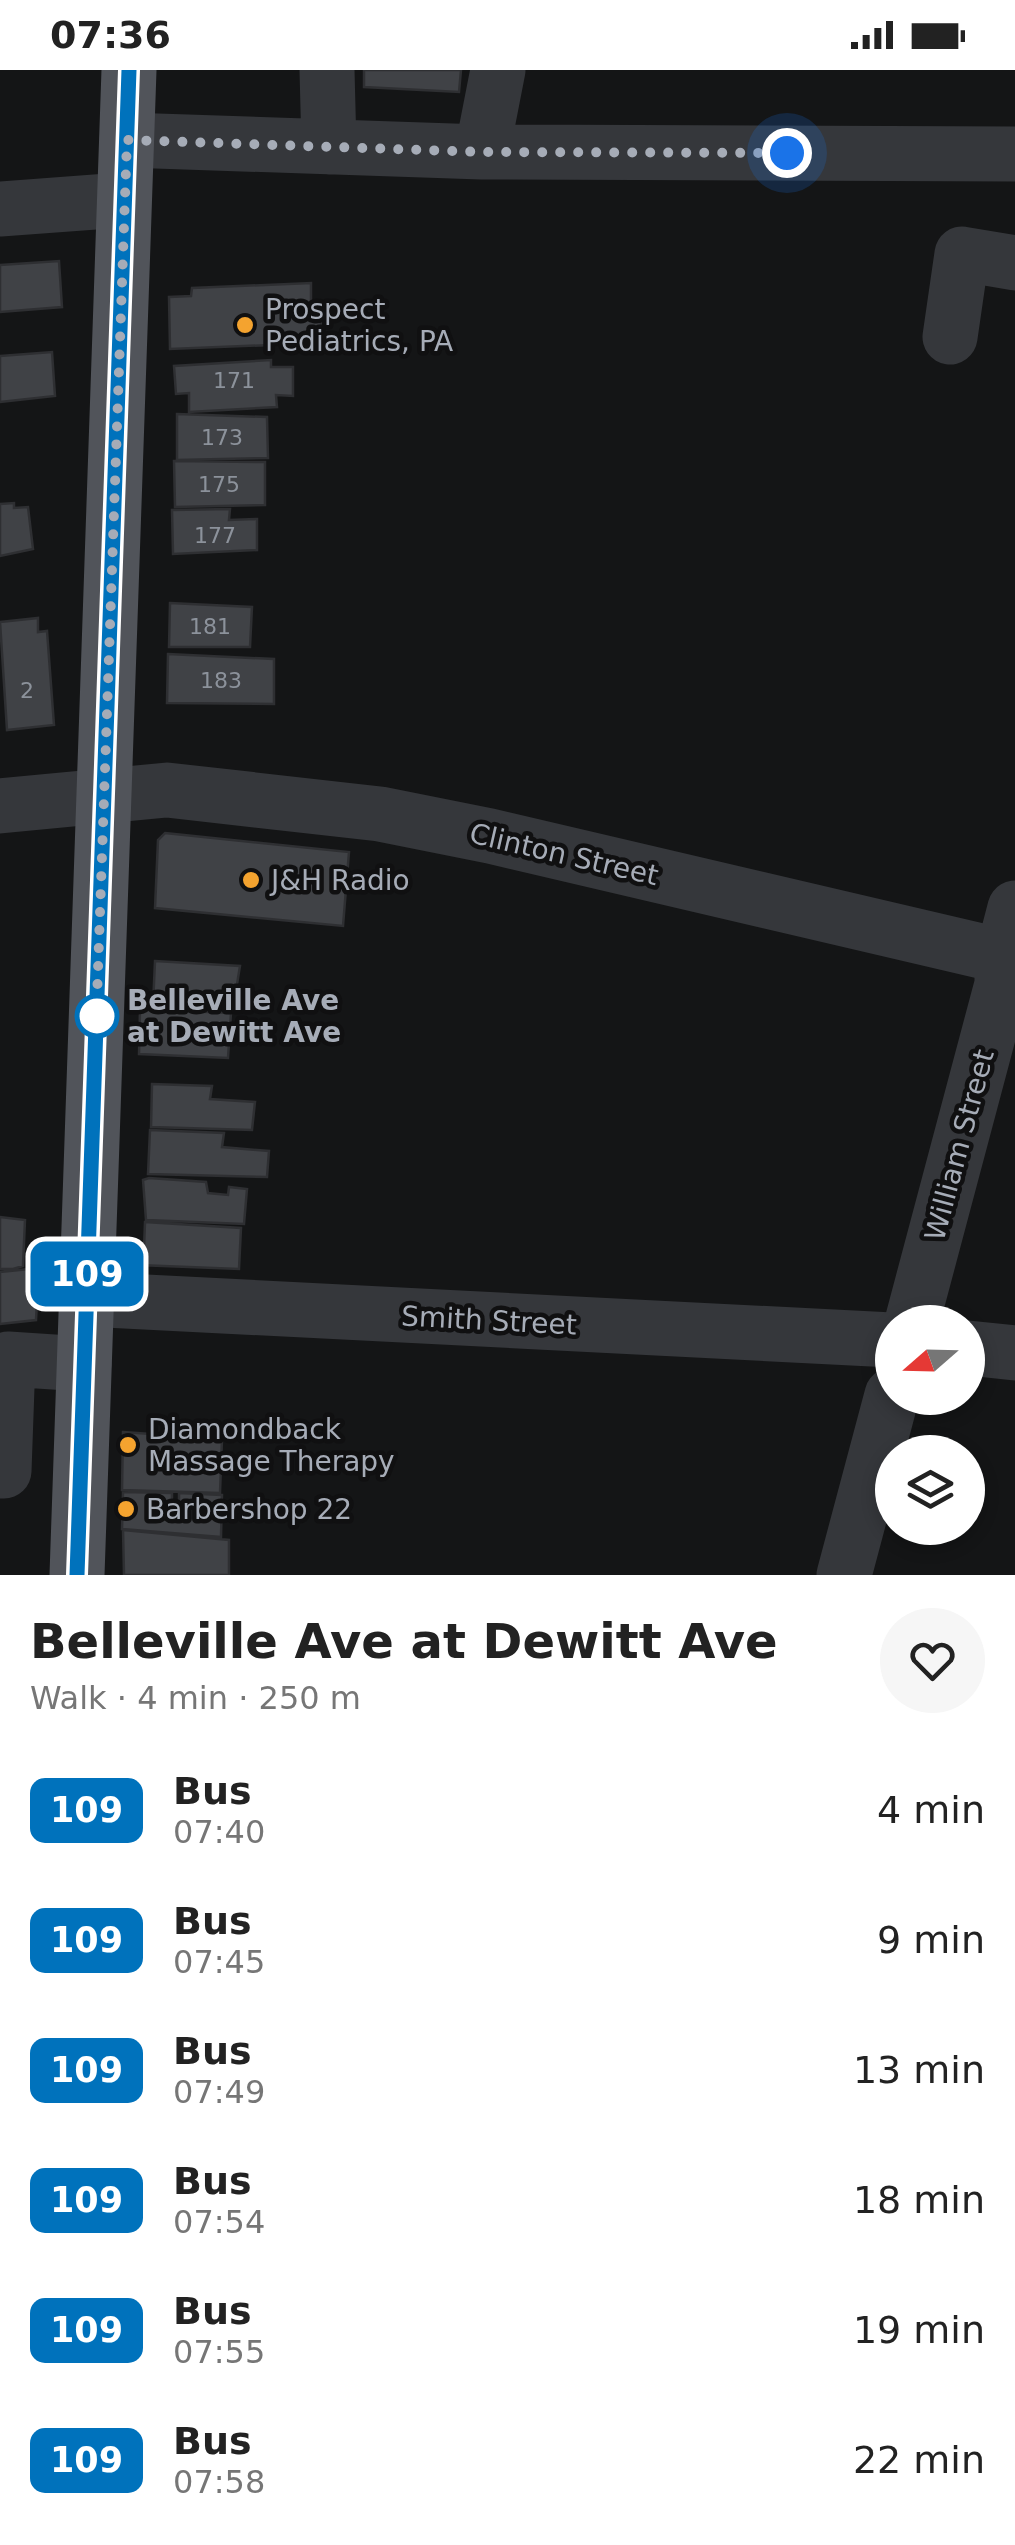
<!DOCTYPE html>
<html lang="en">
<head>
<meta charset="utf-8">
<style>
	:root { --surface:#fff; --page:#f6f6f6; --text:#222; --muted:#767676 }
	body { margin:0; font-family:"DejaVu Sans",sans-serif; background:var(--page); color:var(--text); height:100vh; display:flex; flex-direction:column; font-size:38px; white-space:nowrap }
	* { box-sizing:border-box; margin:0 }
	p { font-size:32px; color:var(--muted) }
	.icon { flex:none; width:55px; height:55px; fill:none; stroke:currentColor; stroke-width:2; stroke-linecap:round; stroke-linejoin:round }
	.map { position:relative; height:1505px; overflow:hidden }
	.side { display:flex; flex-direction:column; background:var(--surface); flex:1 }
	.side>* { flex:none }
	.badge { padding:0 20px; border-radius:15px; font-size:35px; line-height:65px }
	.needle { width:65px; rotate:250deg }
	.fabs { position:absolute; left:875px; top:1235px; display:grid; gap:20px }
	.fabs a { display:grid; place-items:center; width:110px; height:110px; border-radius:50%; background:var(--surface); box-shadow:0 5px 15px #0003; font-size:50px }
	.you { position:absolute; width:50px; height:50px; margin:-25px; border:8px solid #fff; border-radius:50%; background:#1a73e8; box-shadow:0 0 0 15px #1a73e833 }
	.map>.badge { position:absolute; translate:-50% -50%; box-shadow:0 0 0 5px #fff }
	.round { display:grid; place-items:center; flex:none; width:105px; height:105px; border-radius:52px; background:var(--page) }
	.summary { display:flex; align-items:center; justify-content:space-between; height:170px; padding:0 30px }
	h1 { font-size:48px; font-weight:700; line-height:75px }
	ul { padding:0; list-style:none }
	li { display:flex; align-items:center; gap:30px; height:130px; padding:0 30px }
	li div { flex:1 }
	li b { display:block; font-size:38px }
	li em { font-style:normal }
	li .badge { min-width:110px; font-weight:700; text-align:center }
	.status { display:flex; justify-content:space-between; align-items:center; height:70px; padding:0 50px; background:var(--surface); direction:ltr }
	.status svg { height:28px; fill:currentColor }
	.map>svg:first-child { display:block }
	.building { fill:#404246; stroke:#2e2f32; stroke-width:2.5 }
	.lines { fill:none; stroke-linecap:round; stroke-linejoin:round }
	.minor { stroke:#35373b; stroke-width:55 }
	.major { stroke:#51545a; stroke-width:55 }
	.line-casing { stroke:#fff; stroke-width:22 }
	.line { stroke:#0072bc; stroke-width:15 }
	.walk { stroke:#a6acb7; stroke-width:10; stroke-dasharray:0 18 }
	.poi-dot { fill:#f4a32f; stroke:#101011; stroke-width:4 }
	.stop-dot { fill:#fff; stroke:#0072bc; stroke-width:5 }
	.labels { text-anchor:middle; stroke-width:9; stroke-linejoin:round; paint-order:stroke }
	.number-label { font-size:22px; fill:#8c929b }
	.poi-label { font-size:28px; fill:#a6acb7; stroke:#101011; text-anchor:start }
	.street-label { font-size:28px; fill:#a6acb7; stroke:#101011 }
	.stop-label { font-size:28px; font-weight:bold; fill:#a6acb7; stroke:#101011; text-anchor:start }
</style>
</head>
<body>
<div class="status"><b>07:36</b><svg viewBox="0 0 49 12"><path d="M0 12V9h3v3zM5 12V6h3v6zM10 12V3h3v9zM15 12V0h3v12zM26 1h20v11H26zM47 4h2v5h-2z"/></svg></div>
<div class="map">
<svg width="1015" height="1505" viewBox="0 0 1015 1505">
	<rect width="100%" height="100%" fill="#141516"/>
	<path class="building" d="M 364,0 L 461,0 L 459,22 L 364,17 Z
		M 59,191 L 62,237 L 0,242 L 0,195 Z
		M 311,213 L 311,237 L 320,236 L 322,273 L 170,279 L 169,227 L 191,226 L 192,218 Z
		M 52,282 L 55,326 L 0,332 L 0,286 Z
		M 271,290 L 271,297 L 293,297 L 293,326 L 276,325 L 277,337 L 189,342 L 189,323 L 176,324 L 174,296 Z
		M 177,344 L 267,347 L 268,388 L 177,390 Z
		M 174,391 L 265,392 L 265,435 L 175,437 Z
		M 14,433 L 14,438 L 28,437 L 33,479 L 0,486 L 0,434 Z
		M 230,439 L 229,450 L 257,449 L 257,480 L 173,484 L 172,440 Z
		M 170,533 L 252,537 L 250,577 L 169,577 Z
		M 38,548 L 38,562 L 47,561 L 54,655 L 7,660 L 0,552 Z
		M 168,584 L 274,589 L 274,634 L 167,633 Z
		M 165,763 L 349,782 L 343,856 L 155,838 L 158,770 Z
		M 155,891 L 240,896 L 233,939 L 153,935 Z
		M 140,939 L 231,943 L 228,988 L 139,984 Z
		M 152,1014 L 212,1016 L 210,1029 L 255,1032 L 252,1060 L 151,1057 Z
		M 150,1060 L 224,1063 L 222,1077 L 269,1081 L 267,1107 L 148,1104 Z
		M 149,1108 L 206,1112 L 208,1123 L 228,1125 L 229,1117 L 247,1119 L 244,1154 L 146,1150 L 143,1110 Z
		M 0,1147 L 25,1150 L 23,1196 L 13,1199 L 0,1199 Z
		M 145,1152 L 241,1158 L 239,1199 L 138,1195 L 139,1178 L 144,1178 Z
		M 39,1198 L 36,1250 L 0,1254 L 0,1202 Z
		M 123,1362 L 222,1369 L 220,1423 L 122,1420 Z
		M 123,1422 L 172,1423 L 172,1433 L 179,1434 L 179,1423 L 222,1425 L 221,1467 L 122,1459 Z
		M 123,1460 L 229,1470 L 229,1505 L 124,1505 Z"/>
	<g class="lines">
		<path class="minor" d="M 327,0 L 329,77
			M 127,70 L 482,82 L 1015,84
			M 482,82 L 498,0
			M 0,139 L 122,130
			M 950,267 L 962,184 L 1015,193
			M 0,736 L 167,720 L 380,744 L 490,766 L 1015,889
			M 86,1229 L 892,1270
			M 912,1252 L 1002,914 L 1002,888 L 1015,838
			M 968,1278 L 1015,1283
			M 0,1401 L 4,1401 L 8,1289 L 84,1294
			M 844,1505 L 892,1325"/>
		<path class="major" d="M 77,1505 L 129,0"/>
	</g>
	<g class="lines">
		<g class="line-casing">
			<path id="line" d="M 77,1505 L 129,0"/>
		</g>
		<use href="#line" class="line"/>
		<path class="walk" d="M 97,946 L 96,957 L 127,70 L 482,82 L 787,83"/>
	</g>
	<g class="poi-dot">
		<circle cx="245" cy="255" r="10"/>
		<circle cx="251" cy="810" r="10"/>
		<circle cx="128" cy="1375" r="10"/>
		<circle cx="126" cy="1439" r="10"/>
	</g>
	<circle class="stop-dot" cx="97" cy="946" r="20"/>
	<g class="labels">
		<g class="number-label">
			<text x="234" y="318">171</text>
			<text x="222" y="375">173</text>
			<text x="219" y="422">175</text>
			<text x="215" y="473">177</text>
			<text x="210" y="564">181</text>
			<text x="221" y="618">183</text>
			<text x="27" y="628">2</text>
		</g>
		<g class="poi-label">
			<text x="265" y="249">Prospect<tspan x="265" dy="32">Pediatrics, PA</tspan></text>
			<text x="271" y="820">J&amp;H Radio</text>
			<text x="148" y="1369">Diamondback<tspan x="148" dy="32">Massage Therapy</tspan></text>
			<text x="146" y="1449">Barbershop 22</text>
		</g>
		<g class="street-label">
			<text transform="translate(564 784) rotate(13)" y="10">Clinton Street</text>
			<text transform="translate(959 1075) rotate(-75)" y="10">William Street</text>
			<text transform="translate(489 1250) rotate(3)" y="10">Smith Street</text>
		</g>
		<g class="stop-label">
			<text x="127" y="940">Belleville Ave<tspan x="127" dy="32">at Dewitt Ave</tspan></text>
		</g>
	</g>
</svg>
<div class="fabs">
<a><svg class="needle" viewBox="-14 -14 28 28"><path d="M0-13l5 13h-10z" fill="#e53935"/><path d="M0 13l5-13h-10z" fill="#767676"/></svg></a>
<a><svg class="icon" aria-label="layers" viewBox="0 0 24 24"><path d="M12 4l9 5-9 5-9-5zM3 14l9 5 9-5"/></svg></a>
</div>
<div class="you" style="left:787px;top:83px"></div>
<b class="badge" style="left:87px;top:1204px;background:#0072bc;color:#fff">109</b>
</div>
<section class="side">
<div class="summary"><div><h1>Belleville Ave at Dewitt Ave</h1><p>Walk · 4 min · 250 m</p></div><a class="round"><svg class="icon" aria-label="heart" viewBox="0 0 24 24"><path d="M12 20l-8-8c-3-5 5-10 8-4 3-6 11-1 8 4z"/></svg></a></div>
<ul>
<li><span class="badge" style="background:#0072bc;color:#fff">109</span><div><b>Bus</b><p>07:40</p></div><em>4 min</em></li>
<li><span class="badge" style="background:#0072bc;color:#fff">109</span><div><b>Bus</b><p>07:45</p></div><em>9 min</em></li>
<li><span class="badge" style="background:#0072bc;color:#fff">109</span><div><b>Bus</b><p>07:49</p></div><em>13 min</em></li>
<li><span class="badge" style="background:#0072bc;color:#fff">109</span><div><b>Bus</b><p>07:54</p></div><em>18 min</em></li>
<li><span class="badge" style="background:#0072bc;color:#fff">109</span><div><b>Bus</b><p>07:55</p></div><em>19 min</em></li>
<li><span class="badge" style="background:#0072bc;color:#fff">109</span><div><b>Bus</b><p>07:58</p></div><em>22 min</em></li>
</ul>
</section>
</body>
</html>
